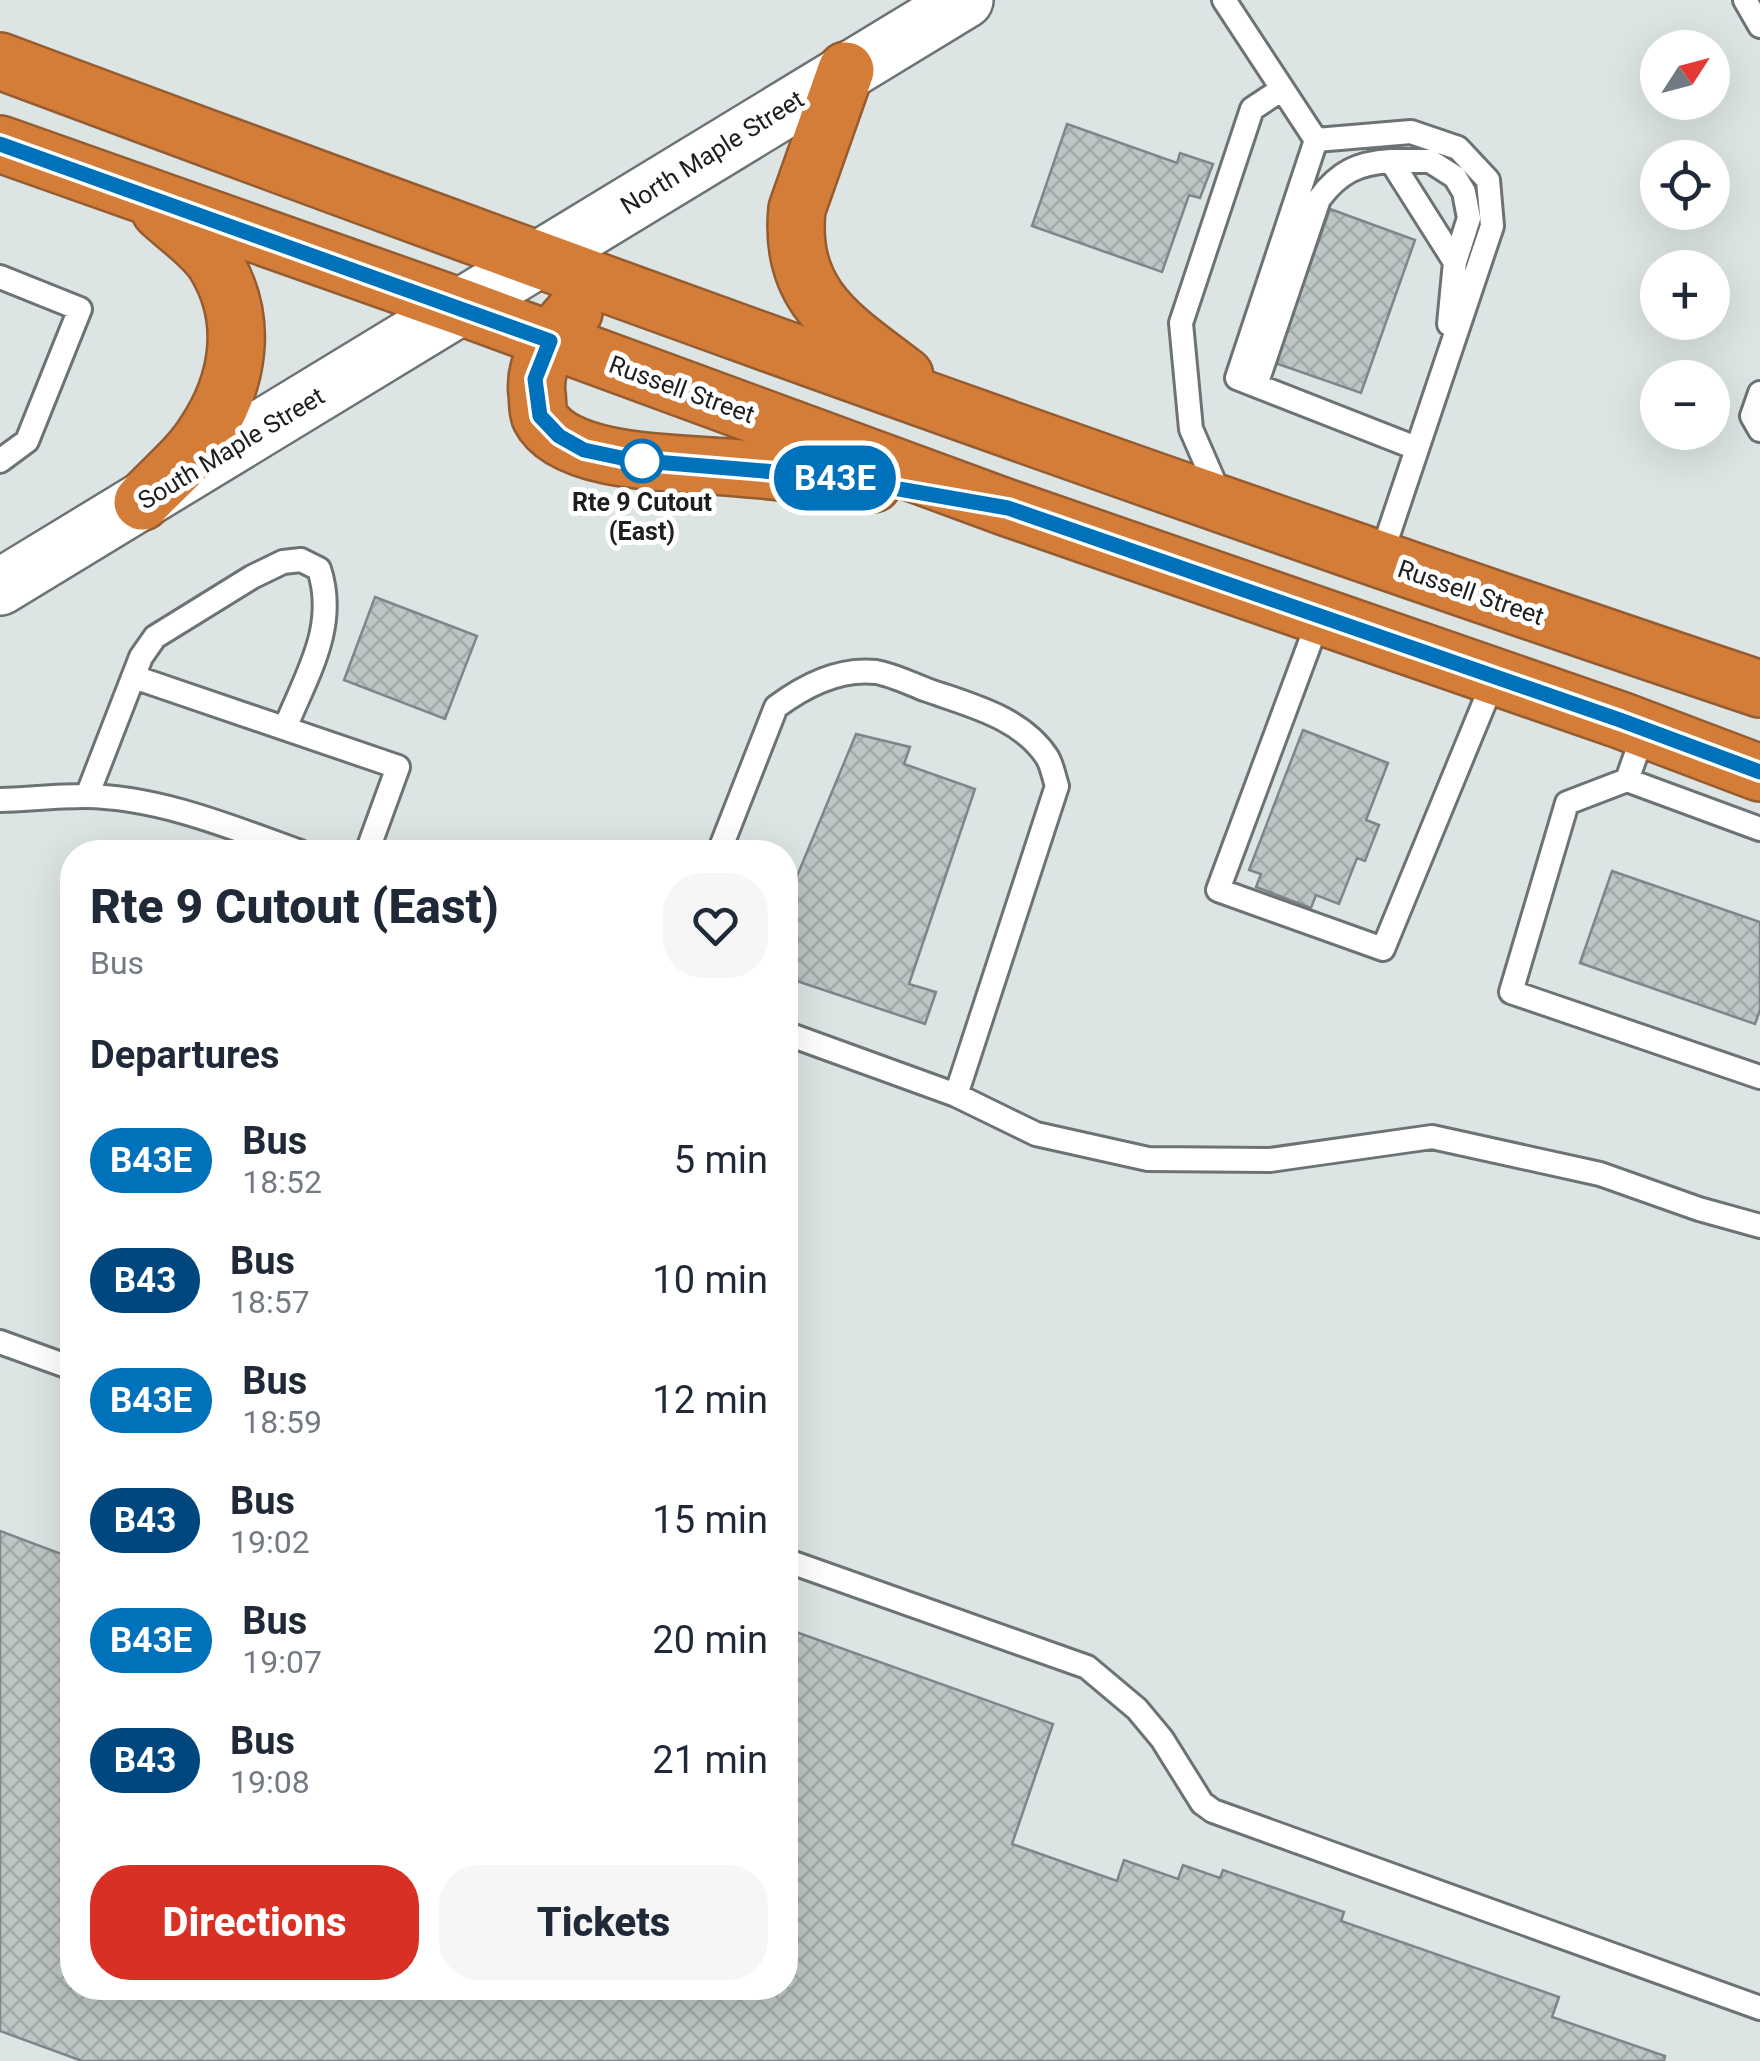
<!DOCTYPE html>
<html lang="en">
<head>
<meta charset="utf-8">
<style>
	:root { --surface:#fff; --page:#f6f6f7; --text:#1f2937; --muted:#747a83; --accent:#d93025 }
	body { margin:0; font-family:Roboto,sans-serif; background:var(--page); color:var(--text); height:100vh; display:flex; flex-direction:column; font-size:38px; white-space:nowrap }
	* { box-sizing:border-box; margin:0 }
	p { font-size:32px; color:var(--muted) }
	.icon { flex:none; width:55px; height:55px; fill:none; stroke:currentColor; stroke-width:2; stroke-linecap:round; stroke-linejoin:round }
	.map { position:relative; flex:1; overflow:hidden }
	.details { position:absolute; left:60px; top:840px; width:738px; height:1160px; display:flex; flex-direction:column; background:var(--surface); border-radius:40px; box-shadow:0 10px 40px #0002 }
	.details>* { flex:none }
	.badge { padding:0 20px; border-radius:32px; font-size:35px; line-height:65px }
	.needle { width:65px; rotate:54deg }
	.controls { position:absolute; left:1640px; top:30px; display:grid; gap:20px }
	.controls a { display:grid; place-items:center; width:90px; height:90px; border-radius:50%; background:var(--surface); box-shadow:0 10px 40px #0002; font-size:50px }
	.map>.badge { position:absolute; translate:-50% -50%; box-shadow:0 0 0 5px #fff }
	h2 { padding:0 30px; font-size:38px; line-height:90px }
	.round { display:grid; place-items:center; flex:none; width:105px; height:105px; border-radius:40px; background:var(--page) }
	.overview { display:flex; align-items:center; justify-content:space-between; height:170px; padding:0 30px }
	h1 { font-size:48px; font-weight:800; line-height:75px }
	.cta { display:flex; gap:20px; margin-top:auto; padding:20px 30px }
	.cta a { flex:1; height:115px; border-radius:40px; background:var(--accent); color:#fff; font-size:40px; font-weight:800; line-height:115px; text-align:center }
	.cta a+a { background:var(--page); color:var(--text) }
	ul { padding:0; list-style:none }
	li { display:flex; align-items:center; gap:30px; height:120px; padding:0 30px }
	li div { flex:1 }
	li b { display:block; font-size:38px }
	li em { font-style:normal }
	li .badge { min-width:110px; font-weight:700; text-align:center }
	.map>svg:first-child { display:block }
	.building { fill:url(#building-cross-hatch); stroke:#7f8687; stroke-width:2.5 }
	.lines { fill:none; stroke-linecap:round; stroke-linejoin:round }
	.lane-casing { stroke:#6d7374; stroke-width:28 }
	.secondary-casing { stroke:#6d7374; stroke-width:60 }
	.highway-casing { stroke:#945c30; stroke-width:60 }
	.lane { stroke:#fff; stroke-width:22 }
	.secondary { stroke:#fff; stroke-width:55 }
	.highway { stroke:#d47d39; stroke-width:55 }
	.line-casing { stroke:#fff; stroke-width:22 }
	.line { stroke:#0072bc; stroke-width:15 }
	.stop-dot { fill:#fff; stroke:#0072bc; stroke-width:5 }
	.labels { text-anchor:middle; stroke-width:10; stroke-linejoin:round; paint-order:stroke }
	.street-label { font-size:25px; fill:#1d1f1f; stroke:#fff }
	.stop-label { font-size:25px; font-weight:bold; fill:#1d1f1f; stroke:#fff }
</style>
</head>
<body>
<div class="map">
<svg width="1760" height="2061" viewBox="0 0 1760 2061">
	<defs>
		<pattern id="building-cross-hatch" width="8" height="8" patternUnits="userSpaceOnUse" patternTransform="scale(2.5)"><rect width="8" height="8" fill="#bdc5c5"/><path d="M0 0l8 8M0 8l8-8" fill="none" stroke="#a2a9a9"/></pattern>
	</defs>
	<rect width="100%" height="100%" fill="#dce4e4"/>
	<path class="building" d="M 1067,124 L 1177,163 L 1180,153 L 1213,164 L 1200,198 L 1189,195 L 1162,272 L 1032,226 Z
		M 1330,209 L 1415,240 L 1361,393 L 1275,363 Z
		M 375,597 L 477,636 L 445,719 L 344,680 Z
		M 1303,730 L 1388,763 L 1366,820 L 1379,825 L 1365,861 L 1357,858 L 1339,904 L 1316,895 L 1311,908 L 1256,887 L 1261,874 L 1249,870 Z
		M 856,734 L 910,747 L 904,764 L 975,789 L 909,984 L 936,992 L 925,1024 L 785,977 L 785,905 Z
		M 1612,871 L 1760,922 L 1760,1010 L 1755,1024 L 1580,963 Z
		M 0,1531 L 72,1558 L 72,1988 L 785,1988 L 785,1628 L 1053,1724 L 1012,1844 L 1117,1881 L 1124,1860 L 1178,1879 L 1183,1865 L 1220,1878 L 1223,1870 L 1344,1912 L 1341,1921 L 1559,1997 L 1552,2017 L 1665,2056 L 1664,2061 L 82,2061 L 0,2031 Z"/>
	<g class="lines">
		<g class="lane-casing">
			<path id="lane" d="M 1224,0 L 1316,140
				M 1745,0 L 1760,26
				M 1316,140 L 1411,132 L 1458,148 L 1488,180 L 1492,226 L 1380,559
				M 1316,140 L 1237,378 L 1416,448
				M 1391,161 L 1430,161 L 1455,177 L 1464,192 L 1469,218 L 1455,262
				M 0,277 L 80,309 L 27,441 L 0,461
				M 1256,385 L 1319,199 C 1339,172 1358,163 1391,161 L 1455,262 L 1449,324
				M 1760,393 L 1752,416 L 1760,430
				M 1221,498 L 1191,429 L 1181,323 L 1252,109 L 1282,89
				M 1320,616 L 1218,890 L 1383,949 L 1495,677
				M 134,677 L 398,767 L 367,852
				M 1645,729 L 1627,780 L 1567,803 L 1511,992 L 1760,1077
				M 1627,780 L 1760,829
				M 87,796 L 141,657 L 155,637 L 252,577 L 283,562 L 301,560 L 319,569 C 338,627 306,676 285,728
				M 0,800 C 28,799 57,796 85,796 C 159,797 231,827 300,852
				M 719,852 L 776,707 C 804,686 839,668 876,672 C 893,675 911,684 927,690 C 969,705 1021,717 1047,757 C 1052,765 1054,777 1057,786 L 956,1095
				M 785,1033 L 956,1095 L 1036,1134 L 1148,1159 L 1270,1160 L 1432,1137 L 1600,1174 L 1699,1209 L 1760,1226
				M 0,1342 L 72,1368
				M 785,1560 L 1087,1667 L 1137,1709 L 1162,1739 L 1202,1803 L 1213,1811 L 1760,2008"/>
		</g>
		<g class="secondary-casing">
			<path id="secondary" d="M 0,587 L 965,0"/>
		</g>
		<g class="highway-casing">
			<path id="highway" d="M 0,61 C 584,279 1169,491 1760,689
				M 846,70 L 797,209 C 788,298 843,328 905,376
				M 0,144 L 461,307 L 1008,508 L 1620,720 L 1760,773
				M 574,312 C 554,334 533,363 537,394 C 538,400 537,411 540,417 C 564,465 680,463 728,467 C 777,471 825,476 873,484
				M 142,502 C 162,480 189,459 205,433 C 239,382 249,320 216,265 C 204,245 177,227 160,211"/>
		</g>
		<use href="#lane" class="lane"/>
		<use href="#secondary" class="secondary"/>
		<use href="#highway" class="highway"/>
	</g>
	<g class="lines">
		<g class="line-casing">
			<path id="line" d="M 0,144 L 550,341 L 535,379 L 540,416 L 559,436 L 584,450 L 631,460 L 824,476 L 1008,508 L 1620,720 L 1760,772"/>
		</g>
		<use href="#line" class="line"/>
	</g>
	<circle class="stop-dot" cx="642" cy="461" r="20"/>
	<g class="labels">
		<g class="street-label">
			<text transform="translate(712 152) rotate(-32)" y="9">North Maple Street</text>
			<text transform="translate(682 389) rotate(20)" y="9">Russell Street</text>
			<text transform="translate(231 448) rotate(-31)" y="9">South Maple Street</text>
			<text transform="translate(1471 592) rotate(19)" y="9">Russell Street</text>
		</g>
		<g class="stop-label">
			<text x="642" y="511">Rte 9 Cutout<tspan x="642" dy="29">(East)</tspan></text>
		</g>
	</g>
</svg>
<div class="controls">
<a><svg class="needle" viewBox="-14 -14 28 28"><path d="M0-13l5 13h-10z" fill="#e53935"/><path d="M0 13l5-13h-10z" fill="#747a83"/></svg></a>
<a><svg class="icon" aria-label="locate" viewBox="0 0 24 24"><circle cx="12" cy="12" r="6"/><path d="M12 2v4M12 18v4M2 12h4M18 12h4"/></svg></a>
<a>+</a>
<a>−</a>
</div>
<b class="badge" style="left:835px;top:478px;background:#0072bc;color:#fff">B43E</b>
<section class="details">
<div class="overview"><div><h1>Rte 9 Cutout (East)</h1><p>Bus</p></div><a class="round"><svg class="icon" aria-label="heart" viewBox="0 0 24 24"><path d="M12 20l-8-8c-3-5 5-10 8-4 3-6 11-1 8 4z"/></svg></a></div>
<h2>Departures</h2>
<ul>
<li><span class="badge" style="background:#0072bc;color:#fff">B43E</span><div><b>Bus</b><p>18:52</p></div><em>5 min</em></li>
<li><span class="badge" style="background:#00467f;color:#fff">B43</span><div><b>Bus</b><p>18:57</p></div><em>10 min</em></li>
<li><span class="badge" style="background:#0072bc;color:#fff">B43E</span><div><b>Bus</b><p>18:59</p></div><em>12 min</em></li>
<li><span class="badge" style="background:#00467f;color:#fff">B43</span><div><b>Bus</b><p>19:02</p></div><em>15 min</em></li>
<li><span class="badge" style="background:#0072bc;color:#fff">B43E</span><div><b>Bus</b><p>19:07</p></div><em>20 min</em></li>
<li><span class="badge" style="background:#00467f;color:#fff">B43</span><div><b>Bus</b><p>19:08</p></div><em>21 min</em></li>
</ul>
<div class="cta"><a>Directions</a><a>Tickets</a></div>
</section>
</div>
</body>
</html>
